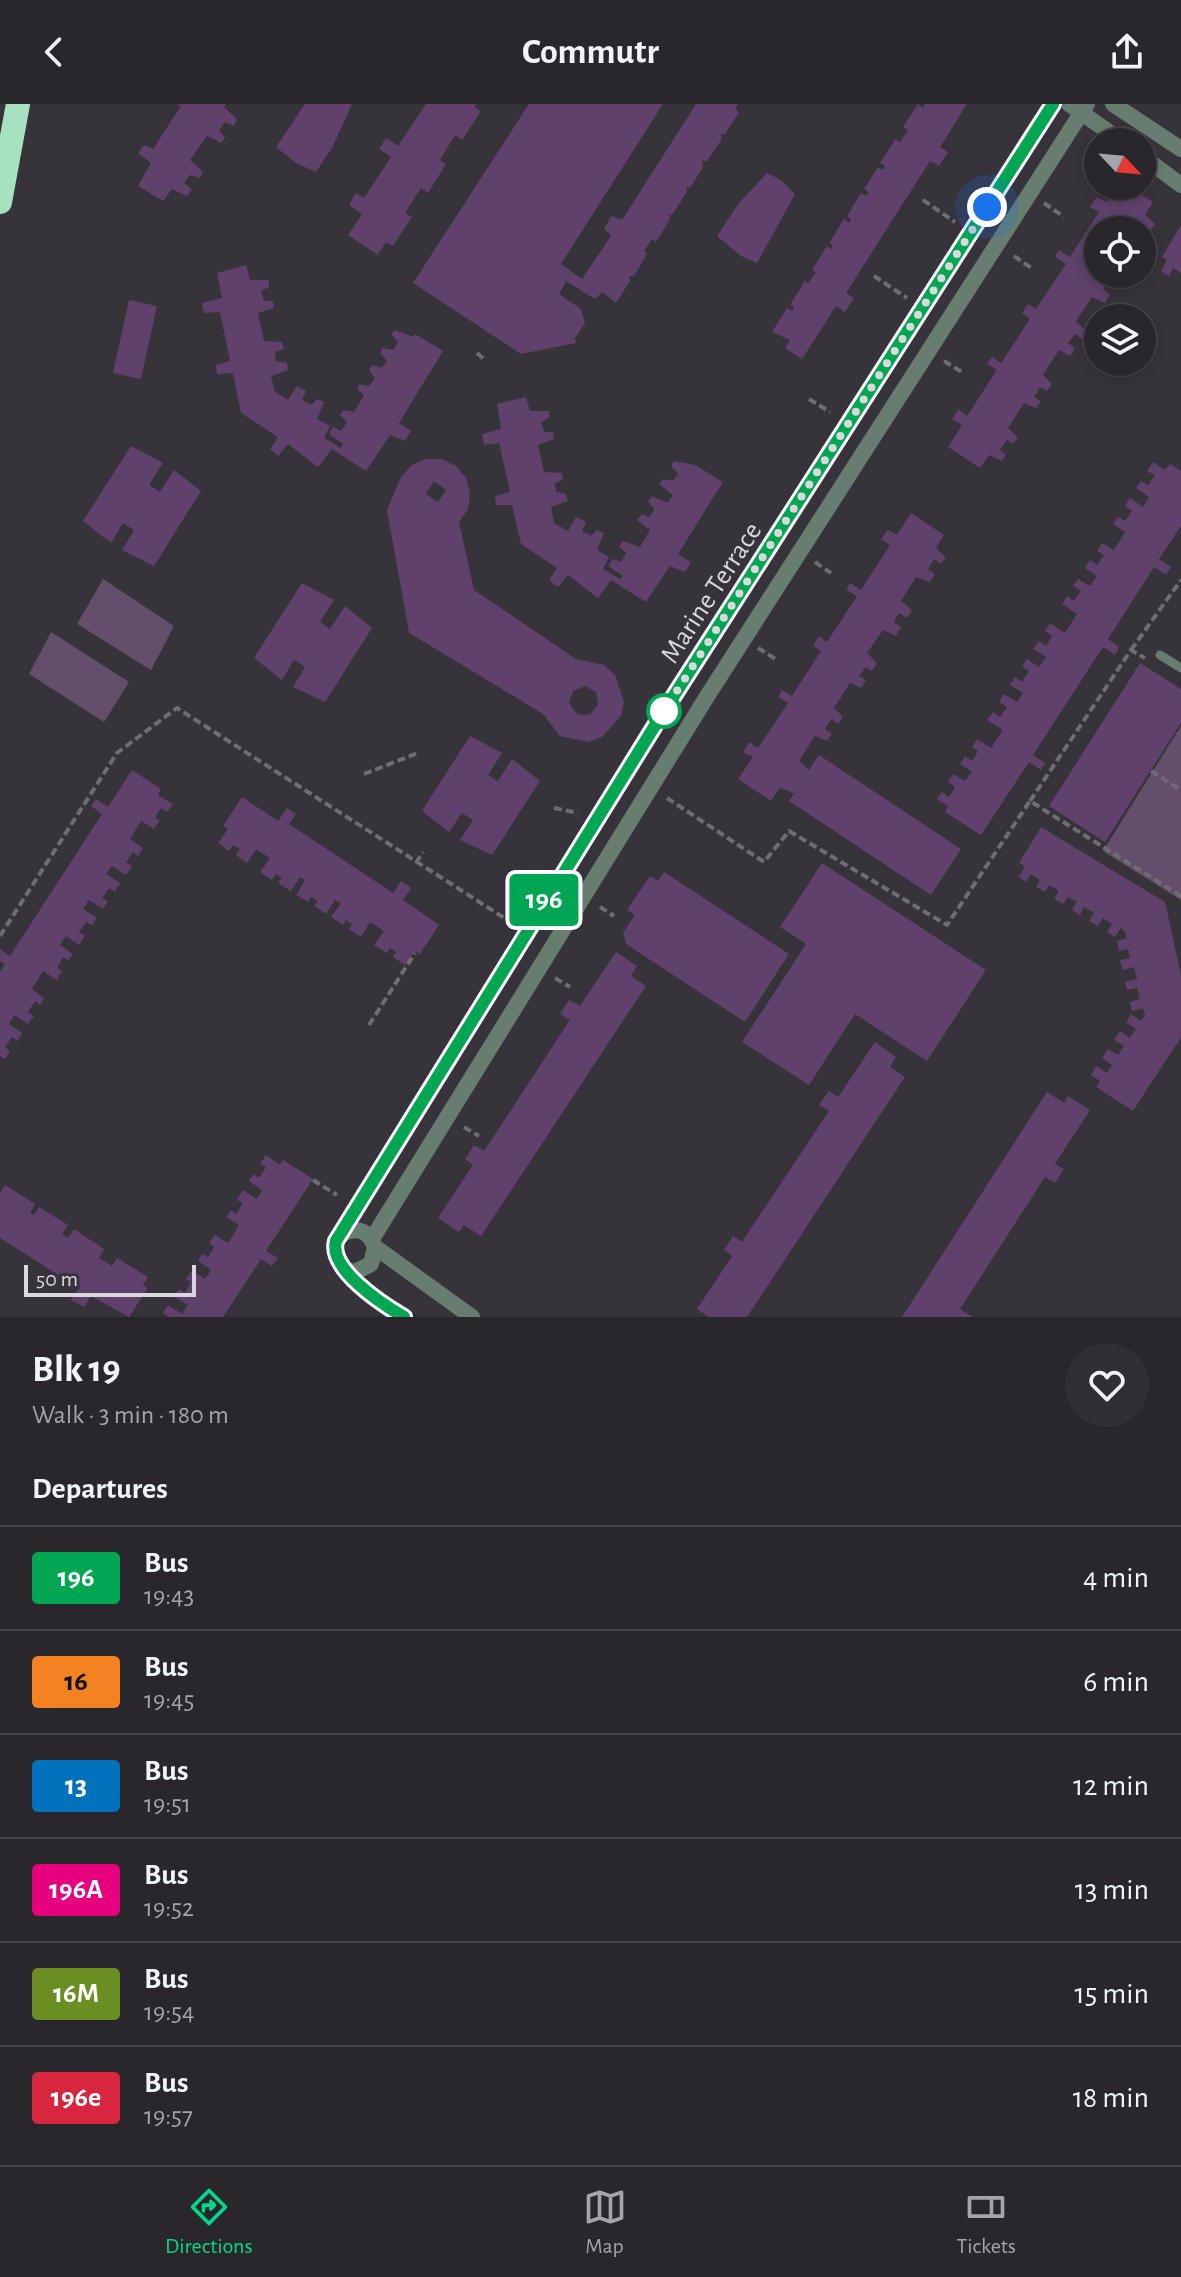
<!DOCTYPE html>
<html lang="en">
<head>
<meta charset="utf-8">
<style>
	:root { --surface:#29262c; --page:#312e34; --text:#f1f3f6; --muted:#a5a5a9; --line:#454348; --accent:#00d98c }
	body { margin:0; font-family:"Alegreya Sans",sans-serif; background:var(--page); color:var(--text); height:100vh; display:flex; flex-direction:column; font-size:30px; white-space:nowrap }
	* { box-sizing:border-box; margin:0 }
	p { font-size:26px; color:var(--muted) }
	.icon { flex:none; width:44px; height:44px; fill:none; stroke:currentColor; stroke-width:2; stroke-linecap:round; stroke-linejoin:round }
	.map { position:relative; height:1213px; overflow:hidden }
	.details { display:flex; flex-direction:column; background:var(--surface); flex:1 }
	.details>* { flex:none }
	.badge { padding:0 16px; border-radius:6px; font-size:28px; line-height:52px }
	.needle { width:52px; rotate:116deg }
	.controls { position:absolute; left:1084px; top:24px; display:grid; gap:16px }
	.controls a { display:grid; place-items:center; width:72px; height:72px; border-radius:50%; background:var(--surface); box-shadow:0 4px 12px #0003,0 0 0 2px var(--line); font-size:40px }
	.scale { position:absolute; left:24px; bottom:20px; width:172px; box-sizing:border-box; padding-left:8px; border:4px solid #dbd8dd; border-top:0; font-size:22px; line-height:28px; white-space:nowrap; color:#dbd8dd; -webkit-text-stroke:6px #37333a; paint-order:stroke }
	.you { position:absolute; width:40px; height:40px; margin:-20px; border:6px solid #fff; border-radius:50%; background:#1a73e8; box-shadow:0 0 0 12px #1a73e833 }
	.map>.badge { position:absolute; translate:-50% -50%; box-shadow:0 0 0 4px #fff }
	h2 { padding:0 32px; font-size:30px; line-height:72px }
	.round { display:grid; place-items:center; flex:none; width:84px; height:84px; border-radius:42px; background:var(--page) }
	.summary { display:flex; align-items:center; justify-content:space-between; height:136px; padding:0 32px }
	h1 { font-size:38px; font-weight:700; line-height:60px }
	ul { padding:0; list-style:none }
	li { display:flex; align-items:center; gap:24px; height:104px; padding:0 32px; border-top:2px solid var(--line) }
	li div { flex:1 }
	li b { display:block; font-size:30px }
	li em { font-style:normal }
	li .badge { min-width:88px; font-weight:700; text-align:center }
	header { display:flex; justify-content:space-between; align-items:center; height:104px; padding:0 32px; background:var(--surface); font-size:36px; font-weight:700 }
	.tabs { display:flex; justify-content:space-around; align-items:center; height:112px; border-top:2px solid var(--line); background:var(--surface); font-size:22px; color:var(--muted) }
	.tabs a { display:grid; justify-items:center; gap:4px }
	.tabs .active { color:var(--accent) }
	.map>svg:first-child { display:block }
	.green { fill:#634f6c }
	.building { fill:#5f416c; fill-rule:evenodd }
	.lines { fill:none; stroke-linecap:round; stroke-linejoin:round }
	.path { stroke:#6f6c72; stroke-width:4; stroke-dasharray:8 4; stroke-linecap:butt }
	.service { stroke:#667d6f; stroke-width:9 }
	.minor { stroke:#667d6f; stroke-width:16 }
	.motorway { stroke:#a6e2bf; stroke-width:24 }
	.line-casing { stroke:#fff; stroke-width:18 }
	.line { stroke:#00a651; stroke-width:12 }
	.walk { stroke:#dbd8dd; stroke-width:8; stroke-dasharray:0 14.4 }
	.stop-dot { fill:#fff; stroke:#00a651; stroke-width:4 }
	.labels { text-anchor:middle; stroke-width:6; stroke-linejoin:round; paint-order:stroke }
	.street-label { font-size:28px; fill:#dbd8dd; stroke:#37333a }
</style>
</head>
<body>
<header><svg class="icon" aria-label="back" viewBox="0 0 24 24"><path d="M15 5l-7 7 7 7"/></svg>Commutr<svg class="icon" aria-label="share" viewBox="0 0 24 24"><path d="M12 15V3M7 8l5-5 5 5M5 13v7h14v-7"/></svg></header>
<div class="map">
<svg width="1181" height="1213" viewBox="0 0 1181 1213">
	<rect width="100%" height="100%" fill="#37333a"/>
	<path class="green" d="M 103,475 L 174,522 L 151,566 L 77,520 Z
		M 51,528 L 129,578 L 104,618 L 29,570 Z
		M 1181,622 L 1181,796 L 1103,747 Z"/>
	<path class="building" d="M 177,0 L 226,0 L 224,3 L 237,15 L 234,22 L 225,18 L 219,27 L 225,33 L 222,39 L 207,32 L 190,56 L 203,68 L 200,74 L 190,71 L 184,79 L 192,86 L 187,92 L 172,85 L 163,97 L 138,82 L 151,59 L 138,49 L 144,41 L 153,45 L 181,2 Z
		M 305,0 L 352,0 L 332,44 L 316,68 L 296,59 L 276,43 Z
		M 426,0 L 476,0 L 474,3 L 481,7 L 462,36 L 455,31 L 440,56 L 446,60 L 428,89 L 421,84 L 405,109 L 412,113 L 393,142 L 386,138 L 378,151 L 348,131 L 362,110 L 349,101 L 356,89 L 364,94 L 391,53 L 379,45 L 386,34 L 398,42 Z
		M 529,0 L 663,0 L 561,160 L 582,175 L 611,132 L 604,124 L 612,112 L 622,116 L 696,0 L 738,0 L 735,6 L 739,8 L 725,30 L 720,30 L 722,35 L 707,57 L 702,57 L 703,63 L 690,84 L 686,83 L 687,88 L 672,111 L 669,110 L 670,115 L 656,138 L 652,135 L 644,147 L 647,150 L 634,172 L 629,172 L 630,177 L 616,199 L 602,188 L 595,195 L 566,177 L 559,190 L 581,205 L 585,219 L 575,234 L 576,239 L 521,250 L 413,179 Z
		M 918,0 L 923,4 L 925,0 L 967,0 L 940,43 L 948,48 L 939,62 L 930,57 L 846,189 L 854,194 L 845,208 L 836,202 L 802,255 L 785,244 L 790,236 L 772,228 L 787,204 L 792,207 L 794,203 L 790,201 L 805,177 L 808,180 L 816,168 L 812,166 L 827,142 L 831,145 L 833,141 L 829,139 L 844,115 L 849,119 L 851,115 L 847,112 L 861,89 L 866,92 L 869,88 L 864,85 L 878,63 L 883,66 L 885,62 L 880,59 L 895,36 L 900,38 L 908,26 L 903,23 Z
		M 767,69 L 781,76 L 795,90 L 757,159 L 741,152 L 717,132 L 739,99 Z
		M 1117,82 L 1128,82 L 1153,98 L 1145,111 L 1155,120 L 1150,127 L 1143,123 L 1141,126 L 1098,126 L 1098,170 L 1121,173 L 1116,181 L 1108,176 L 1103,185 L 1110,190 L 1105,199 L 1092,193 L 1076,217 L 1086,227 L 1082,235 L 1075,230 L 1068,239 L 1075,244 L 1070,252 L 1059,246 L 1043,271 L 1052,280 L 1047,287 L 1040,283 L 1034,293 L 1041,297 L 1036,304 L 1024,299 L 1008,324 L 1018,333 L 1013,340 L 1007,336 L 1000,346 L 1006,351 L 1002,357 L 989,351 L 980,364 L 948,343 L 962,321 L 952,315 L 958,305 L 967,312 L 997,266 L 987,260 L 992,253 L 1001,259 L 1030,215 L 1022,209 L 1028,200 L 1036,205 L 1066,160 L 1055,153 L 1059,146 L 1070,153 L 1099,108 L 1090,103 L 1097,93 L 1106,98 Z
		M 1181,121 L 1181,169 L 1173,164 L 1169,172 L 1161,167 L 1167,156 L 1162,153 Z
		M 246,161 L 250,176 L 269,176 L 269,183 L 261,187 L 264,197 L 273,197 L 274,204 L 258,209 L 264,237 L 282,238 L 284,245 L 275,248 L 276,257 L 287,259 L 288,266 L 271,272 L 275,288 L 288,296 L 297,282 L 306,287 L 302,296 L 312,301 L 317,295 L 324,298 L 317,315 L 330,322 L 324,334 L 341,344 L 343,340 L 329,330 L 333,323 L 341,327 L 347,318 L 340,311 L 343,306 L 354,308 L 364,291 L 357,285 L 359,280 L 369,282 L 375,274 L 369,266 L 372,261 L 382,264 L 387,257 L 380,249 L 383,244 L 393,246 L 398,238 L 391,230 L 395,226 L 413,233 L 415,230 L 443,247 L 399,319 L 411,327 L 405,337 L 390,331 L 366,367 L 332,345 L 318,363 L 288,340 L 278,352 L 270,345 L 278,333 L 241,309 L 233,269 L 217,270 L 216,261 L 230,257 L 220,208 L 204,209 L 202,199 L 222,194 L 217,169 Z
		M 129,196 L 157,202 L 141,275 L 113,269 Z
		M 526,293 L 530,307 L 549,307 L 549,314 L 541,318 L 544,328 L 553,328 L 554,335 L 538,341 L 544,368 L 562,369 L 563,376 L 555,379 L 556,388 L 566,390 L 568,397 L 551,403 L 554,419 L 568,427 L 576,413 L 586,418 L 582,427 L 591,432 L 597,426 L 604,429 L 597,446 L 609,453 L 603,465 L 620,475 L 623,472 L 608,462 L 613,455 L 621,458 L 626,449 L 619,443 L 623,437 L 640,443 L 650,426 L 637,416 L 642,410 L 649,413 L 655,405 L 648,398 L 652,392 L 668,399 L 673,391 L 659,380 L 663,375 L 673,377 L 678,370 L 671,362 L 674,357 L 695,361 L 723,378 L 678,450 L 691,458 L 685,468 L 670,462 L 646,498 L 611,476 L 598,494 L 568,471 L 558,483 L 549,476 L 557,464 L 521,440 L 512,401 L 496,401 L 495,392 L 510,388 L 499,339 L 484,341 L 482,330 L 501,325 L 497,300 Z
		M 131,342 L 163,359 L 149,381 L 160,388 L 174,366 L 201,387 L 154,462 L 122,446 L 134,426 L 123,419 L 111,439 L 83,417 Z
		M 426,355 L 442,355 L 456,362 L 466,374 L 470,389 L 468,405 L 459,418 L 474,486 L 576,555 L 604,561 L 615,571 L 624,598 L 621,612 L 602,633 L 588,638 L 560,632 L 543,610 L 409,529 L 387,406 L 401,373 L 412,361 ZM 434,377 L 446,386 L 438,398 L 426,390 ZM 585,582 L 596,588 L 598,601 L 590,610 L 583,611 L 577,610 L 569,599 L 573,587 Z
		M 1153,358 L 1165,366 L 1170,360 L 1181,367 L 1181,422 L 1159,455 L 1171,463 L 1166,471 L 1154,463 L 1108,535 L 1119,543 L 1115,551 L 1103,543 L 1033,651 L 1045,659 L 1041,666 L 1029,658 L 981,731 L 945,708 L 948,702 L 937,695 L 942,688 L 949,693 L 955,683 L 948,678 L 953,670 L 965,677 L 972,668 L 960,660 L 965,652 L 972,657 L 978,647 L 972,643 L 977,635 L 991,644 L 1003,626 L 987,616 L 993,608 L 1000,613 L 1007,603 L 999,598 L 1004,590 L 1017,598 L 1023,589 L 1010,581 L 1015,573 L 1022,578 L 1029,567 L 1022,563 L 1027,555 L 1039,563 L 1046,553 L 1033,545 L 1039,537 L 1046,542 L 1052,532 L 1045,527 L 1050,519 L 1065,529 L 1077,510 L 1062,500 L 1067,492 L 1074,497 L 1081,487 L 1073,482 L 1078,475 L 1090,482 L 1097,472 L 1085,464 L 1090,456 L 1097,461 L 1104,451 L 1097,447 L 1102,439 L 1114,446 L 1125,428 L 1113,420 L 1118,413 L 1125,417 L 1132,407 L 1125,402 L 1130,394 L 1143,403 L 1149,393 L 1136,384 L 1141,377 L 1148,381 L 1155,371 L 1147,367 Z
		M 911,409 L 944,431 L 936,444 L 946,453 L 941,460 L 934,455 L 928,465 L 935,470 L 930,478 L 916,473 L 901,497 L 912,506 L 907,514 L 899,509 L 894,518 L 901,523 L 896,532 L 883,526 L 867,549 L 877,559 L 872,567 L 866,563 L 859,572 L 866,576 L 861,584 L 850,579 L 834,604 L 843,613 L 838,620 L 831,615 L 825,625 L 832,630 L 827,637 L 815,632 L 799,657 L 809,666 L 819,651 L 961,745 L 931,791 L 789,697 L 794,690 L 787,686 L 780,684 L 771,697 L 738,675 L 753,653 L 743,648 L 749,638 L 758,644 L 788,599 L 778,593 L 782,586 L 792,592 L 821,547 L 813,542 L 819,532 L 827,538 L 857,492 L 846,486 L 850,479 L 861,486 L 890,441 L 881,435 L 888,426 L 897,431 Z
		M 302,479 L 334,496 L 320,518 L 330,525 L 345,502 L 372,524 L 325,598 L 293,583 L 305,563 L 294,556 L 282,576 L 254,554 Z
		M 1140,559 L 1181,585 L 1181,619 L 1105,738 L 1049,702 Z
		M 470,632 L 502,649 L 488,671 L 498,677 L 512,655 L 540,677 L 492,751 L 460,736 L 473,716 L 462,709 L 449,728 L 422,707 Z
		M 132,666 L 161,685 L 158,691 L 173,700 L 167,708 L 161,704 L 155,714 L 160,716 L 154,725 L 141,717 L 130,735 L 143,744 L 138,752 L 133,748 L 126,758 L 132,762 L 126,771 L 112,762 L 106,770 L 120,779 L 115,788 L 109,784 L 102,794 L 108,797 L 103,805 L 89,796 L 83,805 L 97,814 L 92,821 L 86,818 L 79,828 L 85,832 L 79,841 L 66,832 L 60,841 L 73,850 L 68,857 L 63,853 L 57,864 L 62,867 L 57,876 L 43,867 L 32,885 L 44,894 L 40,901 L 35,897 L 28,908 L 34,912 L 28,920 L 14,911 L 9,920 L 22,929 L 18,937 L 12,933 L 5,943 L 10,947 L 5,955 L 0,952 L 0,868 L 5,860 L 0,857 L 0,845 L 10,852 L 102,710 L 91,702 L 96,695 L 108,703 Z
		M 242,693 L 278,717 L 287,704 L 296,710 L 289,720 L 393,789 L 401,777 L 411,784 L 403,796 L 439,821 L 420,850 L 415,847 L 405,861 L 393,853 L 396,848 L 390,844 L 387,849 L 374,841 L 384,827 L 370,818 L 361,833 L 349,825 L 352,820 L 346,816 L 343,821 L 331,813 L 341,799 L 335,796 L 326,810 L 314,802 L 318,797 L 311,793 L 308,798 L 296,791 L 305,776 L 300,773 L 291,787 L 278,779 L 282,773 L 276,770 L 272,776 L 260,768 L 270,754 L 256,745 L 247,759 L 236,751 L 240,745 L 233,741 L 229,747 L 218,739 L 228,725 L 223,722 Z
		M 1041,723 L 1165,798 L 1181,871 L 1181,933 L 1133,1007 L 1096,983 L 1100,977 L 1091,971 L 1096,962 L 1107,969 L 1112,961 L 1102,954 L 1108,945 L 1118,951 L 1124,942 L 1114,936 L 1120,927 L 1130,934 L 1136,925 L 1126,918 L 1131,910 L 1141,917 L 1145,911 L 1143,904 L 1132,907 L 1130,898 L 1140,895 L 1137,884 L 1127,886 L 1125,878 L 1137,875 L 1134,863 L 1123,866 L 1120,856 L 1130,854 L 1128,845 L 1119,847 L 1117,837 L 1127,834 L 1125,828 L 1121,824 L 1115,833 L 1107,828 L 1112,820 L 1103,814 L 1098,822 L 1089,817 L 1094,809 L 1084,803 L 1080,811 L 1072,806 L 1077,798 L 1068,793 L 1063,800 L 1054,795 L 1059,787 L 1049,781 L 1045,788 L 1036,783 L 1040,776 L 1031,770 L 1026,778 L 1019,773 L 1025,762 L 1019,759 Z
		M 822,759 L 986,866 L 927,957 L 855,910 L 809,981 L 742,938 L 806,840 L 780,823 Z
		M 664,768 L 789,850 L 745,918 L 626,840 L 623,829 L 635,811 L 627,806 L 650,772 L 658,777 Z
		M 616,848 L 637,862 L 631,872 L 646,882 L 481,1132 L 464,1121 L 459,1128 L 438,1114 L 473,1061 L 465,1055 L 474,1041 L 484,1047 L 570,916 L 560,910 L 569,896 L 580,902 Z
		M 875,938 L 896,953 L 890,963 L 905,973 L 747,1213 L 709,1213 L 697,1205 L 732,1152 L 724,1146 L 733,1132 L 742,1138 L 829,1007 L 819,1001 L 829,987 L 838,993 Z
		M 1047,988 L 1064,999 L 1068,992 L 1090,1006 L 1055,1060 L 1064,1065 L 1055,1079 L 1045,1073 L 960,1205 L 973,1213 L 902,1213 Z
		M 266,1051 L 280,1061 L 283,1056 L 313,1075 L 266,1147 L 278,1154 L 272,1162 L 261,1155 L 223,1213 L 169,1213 L 163,1209 L 168,1201 L 182,1210 L 188,1201 L 174,1193 L 179,1185 L 185,1189 L 191,1178 L 186,1175 L 192,1166 L 205,1175 L 211,1166 L 198,1157 L 202,1150 L 208,1153 L 214,1143 L 209,1139 L 215,1131 L 228,1139 L 239,1121 L 226,1113 L 231,1106 L 236,1110 L 243,1099 L 237,1096 L 243,1086 L 257,1095 L 262,1086 L 249,1077 L 253,1070 L 259,1074 L 266,1063 L 260,1060 Z
		M 5,1081 L 35,1100 L 30,1109 L 34,1111 L 39,1103 L 68,1121 L 62,1130 L 68,1134 L 74,1125 L 104,1145 L 99,1154 L 112,1162 L 117,1154 L 148,1173 L 143,1181 L 148,1184 L 129,1213 L 91,1192 L 84,1203 L 71,1196 L 79,1184 L 0,1134 L 0,1089 Z"/>
	<g class="lines">
		<path class="path" d="M 923,96 L 955,118
			M 1044,99 L 1064,113
			M 1014,152 L 1033,165
			M 874,172 L 907,194
			M 477,249 L 484,255
			M 944,257 L 962,268
			M 809,295 L 830,308
			M 815,458 L 831,469
			M 758,544 L 777,556
			M 1131,546 L 1181,476
			M 1151,667 L 1181,686
			M 364,670 L 418,649
			M 667,694 L 764,758 L 789,727 L 947,821 L 1030,697 L 1181,792
			M 1030,697 L 1131,546 L 1145,554
			M 554,704 L 578,709
			M 416,759 L 423,748
			M 600,803 L 614,812
			M 0,832 L 117,649 L 177,604 L 509,817
			M 555,874 L 570,883
			M 369,921 L 415,849
			M 464,1023 L 479,1032
			M 313,1076 L 337,1091"/>
		<path class="service" d="M 1160,551 L 1181,564"/>
		<path class="minor" d="M 1069,0 L 1123,38
			M 1113,0 L 1181,45
			M 1142,52 L 1181,81
			M 342,1130 C 358,1122 369,1127 375,1143 L 371,1160 L 355,1168 L 347,1166
			M 372,1135 L 706,594 L 1087,0
			M 375,1143 L 472,1213
			M 404,1213 C 381,1199 328,1165 336,1137 L 659,615 L 1053,0"/>
		<path class="motorway" d="M 0,98 L 18,0"/>
	</g>
	<g class="lines">
		<g class="line-casing">
			<path id="line" d="M 404,1213 C 382,1200 328,1165 336,1137 L 659,615 L 1053,0"/>
		</g>
		<use href="#line" class="line"/>
		<path class="walk" d="M 664,607 L 659,615 L 987,103"/>
	</g>
	<circle class="stop-dot" cx="664" cy="607" r="16"/>
	<g class="labels">
		<g class="street-label">
			<text transform="translate(710 488) rotate(-57)" y="10">Marine Terrace</text>
		</g>
	</g>
</svg>
<div class="controls">
<a><svg class="needle" viewBox="-14 -14 28 28"><path d="M0-13l5 13h-10z" fill="#e53935"/><path d="M0 13l5-13h-10z" fill="#a5a5a9"/></svg></a>
<a><svg class="icon" aria-label="locate" viewBox="0 0 24 24"><circle cx="12" cy="12" r="6"/><path d="M12 2v4M12 18v4M2 12h4M18 12h4"/></svg></a>
<a><svg class="icon" aria-label="layers" viewBox="0 0 24 24"><path d="M12 4l9 5-9 5-9-5zM3 14l9 5 9-5"/></svg></a>
</div>
<div class="scale">50 m</div>
<div class="you" style="left:987px;top:103px"></div>
<b class="badge" style="left:544px;top:796px;background:#00a651;color:#fff">196</b>
</div>
<section class="details">
<div class="summary"><div><h1>Blk 19</h1><p>Walk · 3 min · 180 m</p></div><a class="round"><svg class="icon" aria-label="heart" viewBox="0 0 24 24"><path d="M12 20l-8-8c-3-5 5-10 8-4 3-6 11-1 8 4z"/></svg></a></div>
<h2>Departures</h2>
<ul>
<li><span class="badge" style="background:#00a651;color:#fff">196</span><div><b>Bus</b><p>19:43</p></div><em>4 min</em></li>
<li><span class="badge" style="background:#f58220;color:#111">16</span><div><b>Bus</b><p>19:45</p></div><em>6 min</em></li>
<li><span class="badge" style="background:#0072bc;color:#fff">13</span><div><b>Bus</b><p>19:51</p></div><em>12 min</em></li>
<li><span class="badge" style="background:#e6007e;color:#fff">196A</span><div><b>Bus</b><p>19:52</p></div><em>13 min</em></li>
<li><span class="badge" style="background:#6b8e23;color:#fff">16M</span><div><b>Bus</b><p>19:54</p></div><em>15 min</em></li>
<li><span class="badge" style="background:#d7263d;color:#fff">196e</span><div><b>Bus</b><p>19:57</p></div><em>18 min</em></li>
</ul>
</section>
<nav class="tabs">
<a class="active"><svg class="icon" aria-label="directions" viewBox="0 0 24 24"><path d="M12 3l9 9-9 9-9-9zM9 14v-3h6M13 9l2 2-2 2"/></svg>Directions</a>
<a><svg class="icon" aria-label="map" viewBox="0 0 24 24"><path d="M3 6l6-2 6 2 6-2v14l-6 2-6-2-6 2zM9 4v14M15 6v14"/></svg>Map</a>
<a><svg class="icon" aria-label="tickets" viewBox="0 0 24 24"><path d="M3 7h18v10H3zM15 7v10"/></svg>Tickets</a>
</nav>
</body>
</html>
